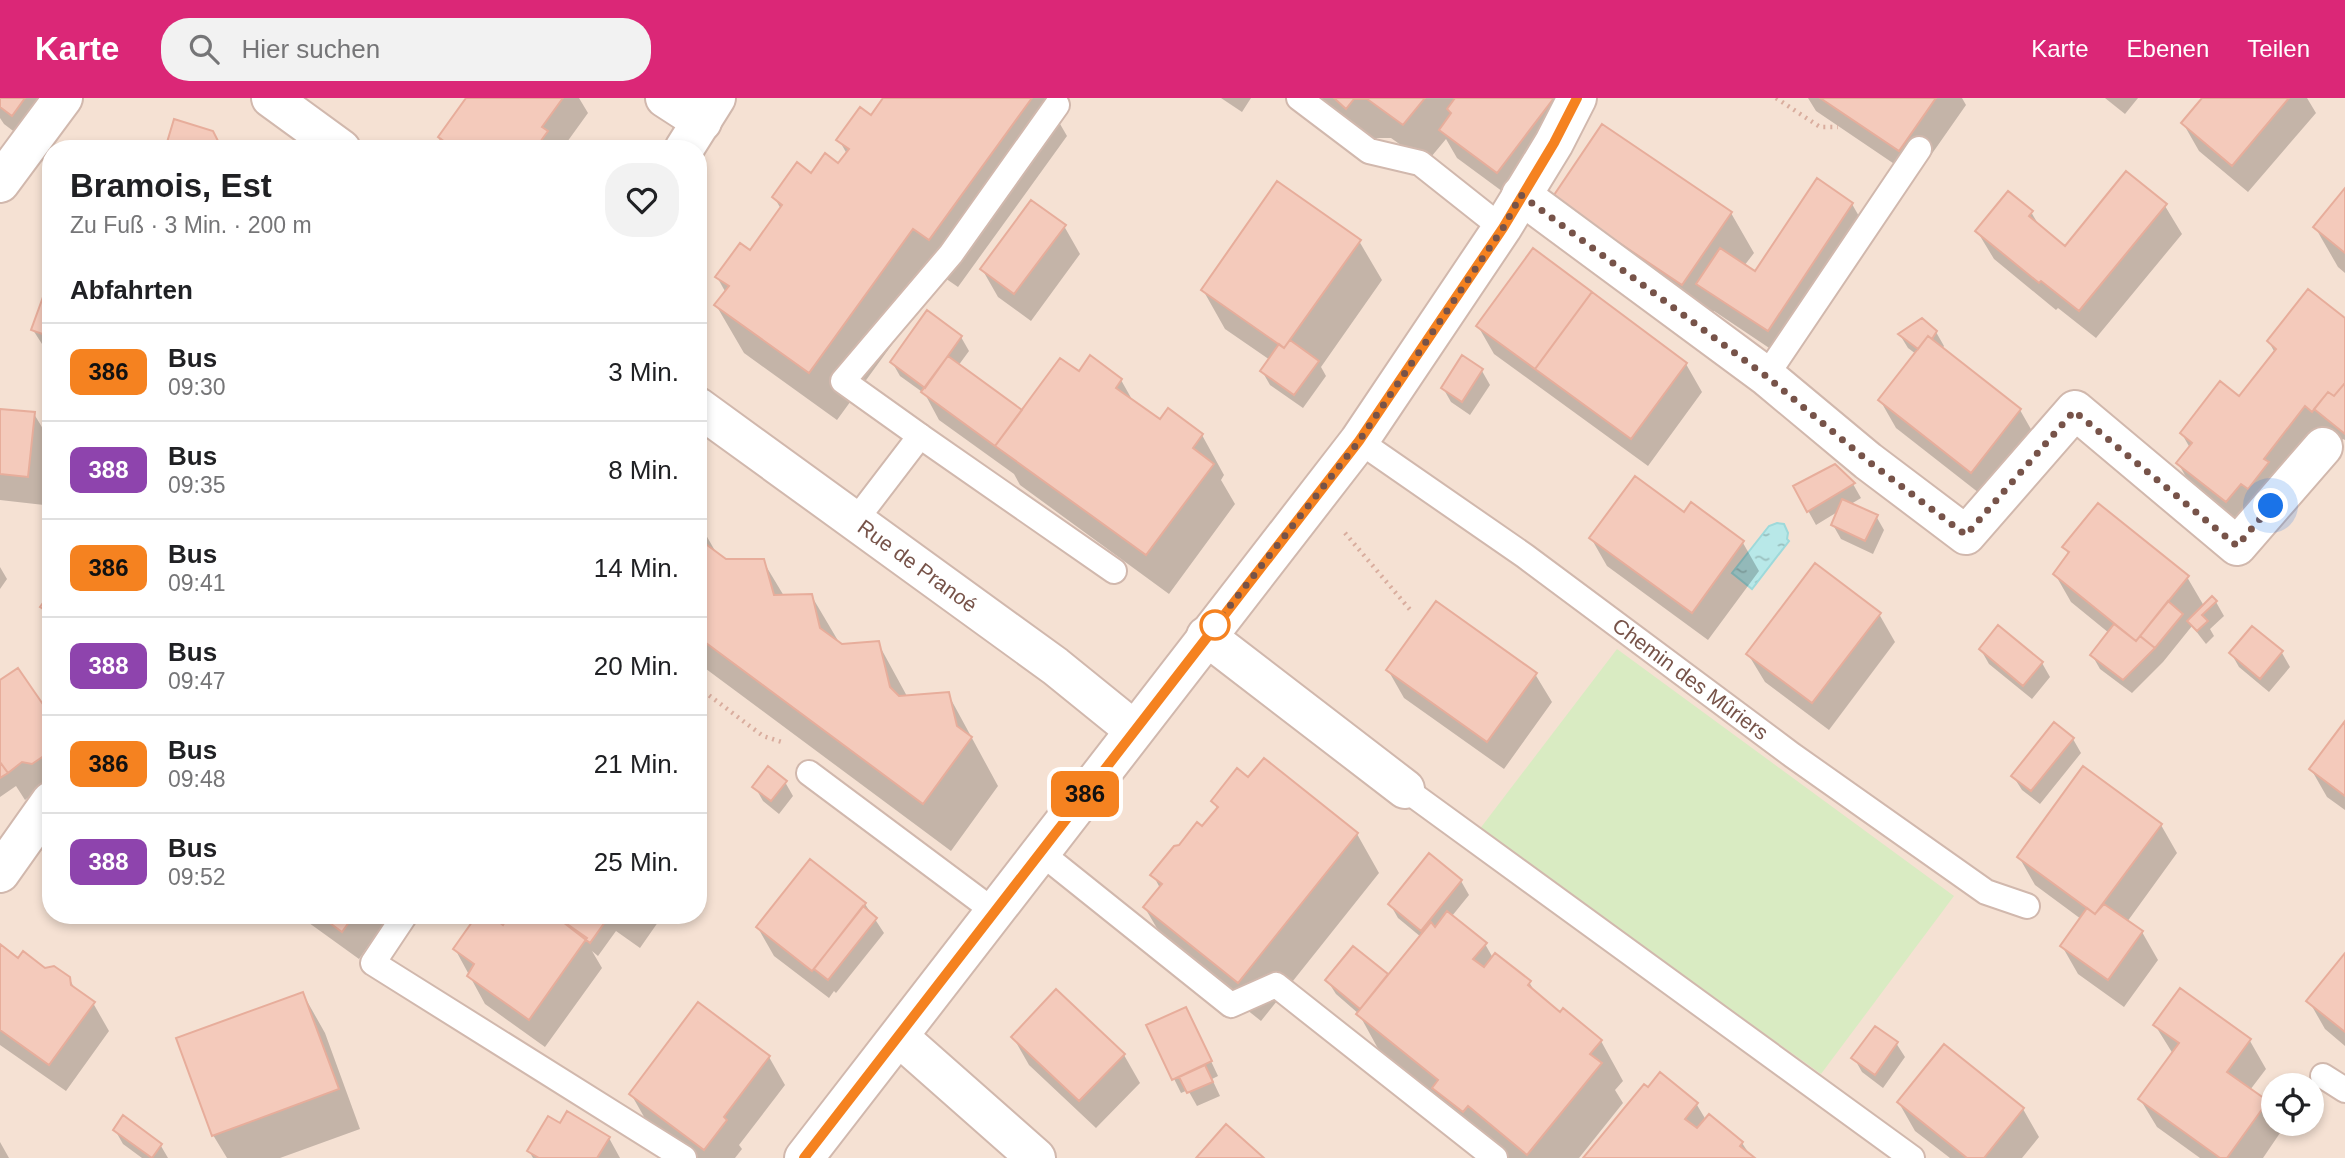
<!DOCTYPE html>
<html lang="de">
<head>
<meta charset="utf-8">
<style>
	:root { --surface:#fff; --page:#f2f2f2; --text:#202124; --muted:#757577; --line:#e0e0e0; --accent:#db2777 }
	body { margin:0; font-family:Arial,sans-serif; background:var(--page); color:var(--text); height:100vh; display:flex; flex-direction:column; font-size:26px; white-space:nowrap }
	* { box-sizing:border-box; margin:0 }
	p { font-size:23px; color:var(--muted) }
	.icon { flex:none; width:38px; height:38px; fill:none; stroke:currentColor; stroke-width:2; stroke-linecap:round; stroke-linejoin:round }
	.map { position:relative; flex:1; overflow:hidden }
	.sheet { position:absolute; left:42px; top:42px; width:665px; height:784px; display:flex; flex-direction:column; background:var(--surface); border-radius:28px; box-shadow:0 4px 10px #0003 }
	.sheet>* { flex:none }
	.badge { padding:0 14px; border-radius:10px; font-size:24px; line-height:46px }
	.tools { position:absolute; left:2261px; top:975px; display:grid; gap:14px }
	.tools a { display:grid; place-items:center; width:63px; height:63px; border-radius:50%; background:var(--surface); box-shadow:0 4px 10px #0003; font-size:35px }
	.you { position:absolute; width:35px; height:35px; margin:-18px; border:5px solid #fff; border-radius:50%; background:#1a73e8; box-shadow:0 0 0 10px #1a73e833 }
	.map>.badge { position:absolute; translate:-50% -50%; box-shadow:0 0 0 4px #fff }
	h2 { padding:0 28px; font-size:26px; line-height:63px }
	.round { display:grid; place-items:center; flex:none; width:74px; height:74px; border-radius:28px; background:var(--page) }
	.headline { display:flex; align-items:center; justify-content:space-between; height:119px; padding:0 28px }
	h1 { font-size:33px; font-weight:600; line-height:52px }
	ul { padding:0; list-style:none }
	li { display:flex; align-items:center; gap:21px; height:98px; padding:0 28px; border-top:2px solid var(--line) }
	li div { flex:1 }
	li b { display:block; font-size:26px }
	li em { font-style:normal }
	li .badge { min-width:77px; font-weight:700; text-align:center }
	header { display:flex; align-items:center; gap:42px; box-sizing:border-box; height:98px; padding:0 35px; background:var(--accent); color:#fff }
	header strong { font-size:33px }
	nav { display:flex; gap:38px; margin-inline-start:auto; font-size:24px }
	.search { width:490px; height:63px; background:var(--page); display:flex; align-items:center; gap:18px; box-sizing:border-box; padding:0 24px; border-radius:28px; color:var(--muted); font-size:26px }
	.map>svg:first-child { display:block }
	.residential { fill:#f5e1d3; fill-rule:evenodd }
	.green { fill:#d9ebc2 }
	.water { fill:url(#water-ripples); stroke:#9ed9da; stroke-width:2 }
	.shadow { fill:#0003 }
	.building { fill:#f4cabb; stroke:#e7ad9b; stroke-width:2 }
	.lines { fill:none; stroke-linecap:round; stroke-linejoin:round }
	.service-casing { stroke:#d1b8ad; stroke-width:28 }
	.minor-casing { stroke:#d1b8ad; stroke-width:42 }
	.path { stroke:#d9ad9e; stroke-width:4.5; stroke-dasharray:2 5; stroke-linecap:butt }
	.service { stroke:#fff; stroke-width:24 }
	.minor { stroke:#fff; stroke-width:38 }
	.line-casing { stroke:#fff; stroke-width:16 }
	.line { stroke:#f58220; stroke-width:10 }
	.walk { stroke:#775349; stroke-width:7; stroke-dasharray:0 12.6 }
	.stop-dot { fill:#fff; stroke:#f58220; stroke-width:3.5 }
	.labels { text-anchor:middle; stroke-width:7; stroke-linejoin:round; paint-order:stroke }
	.street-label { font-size:21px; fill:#775349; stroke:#fff5ec }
</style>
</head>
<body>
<header>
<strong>Karte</strong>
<div class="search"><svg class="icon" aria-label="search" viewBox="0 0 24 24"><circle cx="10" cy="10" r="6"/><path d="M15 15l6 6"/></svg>Hier suchen</div>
<nav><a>Karte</a><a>Ebenen</a><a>Teilen</a></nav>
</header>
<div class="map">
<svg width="2345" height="1060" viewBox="0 0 2345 1060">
	<defs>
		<pattern id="water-ripples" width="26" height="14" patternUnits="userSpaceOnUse" patternTransform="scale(1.75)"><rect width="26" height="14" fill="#b8e8e8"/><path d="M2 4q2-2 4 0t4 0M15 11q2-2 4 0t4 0" fill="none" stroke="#9abfbe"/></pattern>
	</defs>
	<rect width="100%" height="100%" fill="#fdf0e5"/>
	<path class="residential" d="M 0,0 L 2345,0 L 2345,1060 L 0,1060 ZM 51,51 L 698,51 L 698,817 L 51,817 ZM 2273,987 L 2312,987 L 2312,1026 L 2273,1026 Z"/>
	<path class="green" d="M 1617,551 L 1954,798 L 1821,976 L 1479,732 Z"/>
	<path class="water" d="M 1777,425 L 1784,426 L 1788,435 L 1787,441 L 1789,443 L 1752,491 L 1732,475 L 1769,428 Z"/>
	<path class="shadow" d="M 0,0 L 62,0 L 29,45 L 4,26 L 0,20 Z
		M 468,0 L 579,0 L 588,15 L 562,51 L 437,51 Z
		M 885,0 L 1045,0 L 1067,38 L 958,189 L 942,178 L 837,322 L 744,255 L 716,207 L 726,195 L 717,179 L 750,154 L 781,111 L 774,99 L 811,77 L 839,67 L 847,56 L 839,42 L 871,19 Z
		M 1221,0 L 1251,0 L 1242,14 Z
		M 1313,0 L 1558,0 L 1514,102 L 1457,60 L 1446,41 L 1426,65 L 1391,40 L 1377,40 L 1370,49 Z
		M 1808,0 L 1962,0 L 1966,7 L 1915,80 L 1816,13 Z
		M 2105,0 L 2138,0 L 2125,16 Z
		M 2204,0 L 2307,0 L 2316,15 L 2248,94 L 2199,53 L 2183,25 Z
		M 2345,93 L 2345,175 L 2338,169 L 2315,129 Z
		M 1852,106 L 1868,134 L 1784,260 L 1714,213 L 1705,225 L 1577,139 L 1731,115 L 1754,155 L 1744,168 L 1756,176 Z
		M 2165,108 L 2182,136 L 2096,240 L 2058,210 L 2056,212 L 1994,161 L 1977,133 L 2031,114 L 2040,129 L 2066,150 Z
		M 1064,128 L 1080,156 L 1031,223 L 998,199 L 982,171 Z
		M 1359,143 L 1382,182 L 1321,269 L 1326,278 L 1303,310 L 1270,287 L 1262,273 L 1270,262 L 1225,231 L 1203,192 Z
		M 51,182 L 51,260 L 33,232 Z
		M 2345,222 L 2345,342 L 2343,341 L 2250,443 L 2201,405 L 2178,365 L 2190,350 L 2182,336 L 2240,300 L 2275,255 L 2269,244 Z
		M 1478,228 L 1686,266 L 1702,294 L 1648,368 L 1494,256 Z
		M 1936,234 L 1944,248 L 1942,251 L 2020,312 L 2036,340 L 1988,402 L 1896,330 L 1880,302 L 1916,256 L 1908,250 L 1900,237 Z
		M 961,239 L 969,253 L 958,268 L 1022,314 L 1079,276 L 1121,282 L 1134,305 L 1160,324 L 1202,337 L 1224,377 L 1221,382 L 1235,406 L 1169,496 L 1020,387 L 1014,376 L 939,322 L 925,296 L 900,278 L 892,264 Z
		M 1482,273 L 1490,287 L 1470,317 L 1451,304 L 1443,290 Z
		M 0,312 L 34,316 L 51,344 L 44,407 L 0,402 Z
		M 1835,368 L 1853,386 L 1861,400 L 1851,406 L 1876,418 L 1884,432 L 1873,456 L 1841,441 L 1833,427 L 1839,413 L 1816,427 L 1795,389 Z
		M 1692,407 L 1743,445 L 1759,473 L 1708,542 L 1607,468 L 1591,440 L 1685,416 Z
		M 698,423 L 718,458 L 725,463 L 763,463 L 784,498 L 811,497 L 840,546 L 878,545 L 908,600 L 948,596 L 998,688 L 951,753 L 698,565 Z
		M 2064,449 L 2187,479 L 2204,508 L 2216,504 L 2224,518 L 2210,531 L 2214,538 L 2206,546 L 2192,528 L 2163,564 L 2132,595 L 2100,571 L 2092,557 L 2109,535 L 2071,504 L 2055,476 L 2069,457 Z
		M 0,469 L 7,481 L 0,491 Z
		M 1879,516 L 1895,544 L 1829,632 L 1765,584 L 1748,556 Z
		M 2253,530 L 2282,555 L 2290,569 L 2269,594 L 2239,569 L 2231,555 Z
		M 1981,552 L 2042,565 L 2050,579 L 2032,601 L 1989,566 Z
		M 1388,572 L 1535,576 L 1552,604 L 1504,671 L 1404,600 Z
		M 0,584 L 51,621 L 51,692 L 39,691 L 25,702 L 16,688 L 0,699 Z
		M 2345,626 L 2345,712 L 2327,699 L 2311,671 Z
		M 2073,641 L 2081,655 L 2040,706 L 2022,692 L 2013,678 Z
		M 1248,682 L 1357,736 L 1379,775 L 1261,923 L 1168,849 L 1145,810 L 1160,790 L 1153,777 L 1180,748 L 1202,731 L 1218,712 L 1213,703 Z
		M 785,684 L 793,698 L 779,716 L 763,703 L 755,689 Z
		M 2161,727 L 2177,755 L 2127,824 L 2142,834 L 2158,862 L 2124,909 L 2078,876 L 2062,848 L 2081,821 L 2035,787 L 2019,759 Z
		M 1461,783 L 1469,797 L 1452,818 L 1485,846 L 1493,860 L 1529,884 L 1536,896 L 1561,917 L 1601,943 L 1623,983 L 1615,992 L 1623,1005 L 1579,1060 L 1507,1060 L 1381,956 L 1359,916 L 1336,896 L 1327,882 L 1353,850 L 1388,879 L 1421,839 L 1398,820 L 1390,806 Z
		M 865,806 L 884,835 L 836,895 L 834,893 L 829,900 L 774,858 L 758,830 Z
		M 298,817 L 390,817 L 359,861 Z
		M 511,817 L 663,817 L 640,850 L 616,833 L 598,858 L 592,853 L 602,870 L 545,949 L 485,906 L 455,851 L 503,829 Z
		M 0,848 L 19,862 L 69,880 L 76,893 L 93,905 L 109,933 L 66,993 L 0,947 Z
		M 2345,857 L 2345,948 L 2325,931 L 2309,903 Z
		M 2180,892 L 2250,943 L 2266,971 L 2250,992 L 2266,1004 L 2273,1016 L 2273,1026 L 2278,1026 L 2282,1032 L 2263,1060 L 2200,1060 L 2157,1029 L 2140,1001 L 2173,956 L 2155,927 Z
		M 303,896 L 325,935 L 360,1031 L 280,1060 L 227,1060 L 213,1037 Z
		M 1193,925 L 1218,978 L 1212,981 L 1220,998 L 1197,1008 L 1188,992 L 1181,995 L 1148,928 Z
		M 1013,939 L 1124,957 L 1140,985 L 1096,1030 L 1029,967 Z
		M 1896,945 L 1905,959 L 1883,990 L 1862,974 L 1854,960 Z
		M 769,959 L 785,987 L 739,1047 L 742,1051 L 735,1060 L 696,1060 L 647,1024 L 631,996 Z
		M 1660,977 L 1697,1007 L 1706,1022 L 1742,1045 L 1752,1060 L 1585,1060 Z
		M 1899,1005 L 2023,1011 L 2039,1039 L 2022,1060 L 1950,1060 L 1915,1033 Z
		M 124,1020 L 161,1048 L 168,1060 L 142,1060 L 123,1046 L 115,1032 Z
		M 560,1028 L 609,1040 L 620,1060 L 533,1060 L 529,1053 Z
		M 0,1044 L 9,1060 L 0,1060 Z"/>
	<path class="building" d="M 0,0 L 25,0 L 12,18 L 0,9 Z
		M 466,0 L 563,0 L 542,29 L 548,33 L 535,51 L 454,51 L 438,39 Z
		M 883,0 L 1032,0 L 929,142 L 913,131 L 809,275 L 714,207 L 729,188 L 715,179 L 740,145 L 750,152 L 782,107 L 772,99 L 797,64 L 811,75 L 825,55 L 838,65 L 849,51 L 836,42 L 860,9 L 871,17 Z
		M 1334,0 L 1425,0 L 1403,27 L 1367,1 L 1354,1 L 1346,11 Z
		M 1455,0 L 1554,0 L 1497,75 L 1439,32 L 1451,15 L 1447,11 Z
		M 1820,0 L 1936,0 L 1899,53 Z
		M 2202,0 L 2289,0 L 2232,68 L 2181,25 Z
		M 174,21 L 213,33 L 219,45 L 239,51 L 165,51 Z
		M 1602,26 L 1732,114 L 1682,187 L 1552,100 Z
		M 441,41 L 454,51 L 434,51 Z
		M 2126,73 L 2167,106 L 2079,213 L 2041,183 L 2039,185 L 1975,133 L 2008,93 L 2033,113 L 2029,118 L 2065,148 Z
		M 1817,80 L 1853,105 L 1768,233 L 1696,186 L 1720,150 L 1755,173 Z
		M 1277,83 L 1361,142 L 1284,250 L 1201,192 Z
		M 2345,90 L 2345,155 L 2313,129 Z
		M 1031,102 L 1066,127 L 1014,196 L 980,171 Z
		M 1533,150 L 1592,194 L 1535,271 L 1476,228 Z
		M 51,177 L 51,239 L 31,232 Z
		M 2308,191 L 2345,220 L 2345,285 L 2334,298 L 2328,294 L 2312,314 L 2305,308 L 2264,361 L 2269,364 L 2248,391 L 2241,386 L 2226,404 L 2176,365 L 2192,345 L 2180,335 L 2220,283 L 2239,298 L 2276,251 L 2267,243 Z
		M 1592,194 L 1687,265 L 1631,341 L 1535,271 Z
		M 927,212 L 962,238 L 925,290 L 890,264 Z
		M 1922,220 L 1937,233 L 1932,241 L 1928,238 L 1918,251 L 1898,236 Z
		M 1928,238 L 2021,311 L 1971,375 L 1878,302 Z
		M 1290,242 L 1319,263 L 1294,297 L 1260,273 L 1279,246 L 1284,250 Z
		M 1090,257 L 1122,281 L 1116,290 L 1160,321 L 1168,310 L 1203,336 L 1193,350 L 1214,366 L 1146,457 L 995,348 L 1060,260 L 1079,273 Z
		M 1462,257 L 1483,271 L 1462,304 L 1441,290 Z
		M 948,258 L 1022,312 L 995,348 L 921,294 Z
		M 2345,285 L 2345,336 L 2314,311 L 2328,294 L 2334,298 Z
		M 0,311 L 35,314 L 28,379 L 0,376 Z
		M 1835,366 L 1855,385 L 1807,414 L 1793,388 Z
		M 1635,378 L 1684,414 L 1691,404 L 1744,443 L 1692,515 L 1589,440 Z
		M 1842,401 L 1878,417 L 1865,443 L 1831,427 Z
		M 2098,405 L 2189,478 L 2136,543 L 2053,476 L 2069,454 L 2062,449 Z
		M 698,428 L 703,444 L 726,461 L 764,461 L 774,497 L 812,496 L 820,530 L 842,546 L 879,543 L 890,589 L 899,598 L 949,594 L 957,628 L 972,639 L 923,706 L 698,539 Z
		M 1815,465 L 1881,515 L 1812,605 L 1746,556 Z
		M 51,494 L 51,516 L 40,509 Z
		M 2212,498 L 2217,503 L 2202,517 L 2208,523 L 2197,533 L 2187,523 Z
		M 1436,503 L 1537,575 L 1487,644 L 1386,572 Z
		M 2168,503 L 2183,516 L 2155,550 L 2140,538 Z
		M 2114,526 L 2136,543 L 2140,538 L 2155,550 L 2123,582 L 2090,557 Z
		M 1998,527 L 2043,564 L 2023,588 L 1979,551 Z
		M 2252,528 L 2283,553 L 2260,581 L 2229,555 Z
		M 18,570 L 51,618 L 51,653 L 32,666 L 22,664 L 8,675 L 0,664 L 0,582 Z
		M 2345,623 L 2345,698 L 2309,671 Z
		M 2054,624 L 2074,640 L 2031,693 L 2011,678 Z
		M 1264,660 L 1358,735 L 1238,885 L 1143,809 L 1162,786 L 1150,777 L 1174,748 L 1179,747 L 1197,724 L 1202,728 L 1218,709 L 1211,703 L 1237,670 L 1248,679 Z
		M 0,664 L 8,675 L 0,680 Z
		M 768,668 L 787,683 L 771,703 L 752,689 Z
		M 2083,668 L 2162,726 L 2095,816 L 2017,759 Z
		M 1429,755 L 1462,782 L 1421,833 L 1388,806 Z
		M 810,761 L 866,805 L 812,873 L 756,829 Z
		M 2104,806 L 2143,833 L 2108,882 L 2060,848 L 2087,810 L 2095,816 Z
		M 863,808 L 877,820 L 828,882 L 814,871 Z
		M 1447,813 L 1487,845 L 1473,861 L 1484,869 L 1495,855 L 1531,883 L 1528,887 L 1560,914 L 1563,910 L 1602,942 L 1590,956 L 1602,965 L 1527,1057 L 1468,1008 L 1463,1014 L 1432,990 L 1438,982 L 1356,916 L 1431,824 L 1435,829 Z
		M 319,817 L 354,817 L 342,834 Z
		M 477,817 L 490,817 L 503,827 L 509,817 L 554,817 L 587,840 L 529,922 L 467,878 L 474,866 L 453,851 Z
		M 554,817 L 610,817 L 590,845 Z
		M 0,846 L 18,860 L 23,853 L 45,870 L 54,868 L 70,879 L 71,887 L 95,904 L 49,967 L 0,932 Z
		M 1353,848 L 1388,876 L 1360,911 L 1325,882 Z
		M 2345,855 L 2345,934 L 2306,903 Z
		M 2180,890 L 2251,941 L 2227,974 L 2268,1003 L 2227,1060 L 2220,1060 L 2138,1001 L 2179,945 L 2153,927 Z
		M 1056,891 L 1125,956 L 1079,1003 L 1011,939 Z
		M 303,894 L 339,991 L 212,1038 L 176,940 Z
		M 698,904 L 770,958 L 724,1019 L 727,1022 L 704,1052 L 629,996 Z
		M 1186,909 L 1212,963 L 1172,982 L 1146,927 Z
		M 1875,928 L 1898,944 L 1875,977 L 1851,960 Z
		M 1944,946 L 2024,1010 L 1984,1060 L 1967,1060 L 1897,1004 Z
		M 1205,967 L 1213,984 L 1187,995 L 1179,979 Z
		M 1660,974 L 1698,1005 L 1685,1021 L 1697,1030 L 1709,1016 L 1743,1044 L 1740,1048 L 1755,1060 L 1583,1060 L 1644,986 L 1648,989 Z
		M 567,1013 L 610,1039 L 597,1060 L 539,1060 L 527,1053 L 548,1018 L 560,1025 Z
		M 123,1017 L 162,1046 L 152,1060 L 113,1032 Z
		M 1226,1026 L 1264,1060 L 1196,1060 Z"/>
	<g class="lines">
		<g class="service-casing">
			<g id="service">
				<path d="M 1299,0 L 1369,53 L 1420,65 L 1502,130"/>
				<path d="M 1766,278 L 1919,51"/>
				<path d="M 920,338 L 1114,473"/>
				<path id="s1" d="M 1359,343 L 1525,458 L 1792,657 L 1986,794 L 2027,808"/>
				<path d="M 855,423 L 920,338 L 843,283 L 951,156 L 1057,7"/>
				<path d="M 809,675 L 995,814"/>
				<path d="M 1405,691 L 1912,1060"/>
				<path d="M 1040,754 L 1231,907 L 1276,887 L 1495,1060"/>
				<path d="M 405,817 L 373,865 L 684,1060"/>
				<path d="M 2323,978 L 2345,992"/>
			</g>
		</g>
		<g class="minor-casing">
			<g id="minor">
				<path d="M 271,0 L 341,51"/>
				<path d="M 665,0 L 702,24"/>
				<path d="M 684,51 L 716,0"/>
				<path d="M 0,85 L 63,0"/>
				<path d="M 1521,97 L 1766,278 L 1868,363 L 1966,437 L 2075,312 L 2237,448 L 2323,349"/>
				<path id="s2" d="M 698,309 L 1055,568 L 1134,632"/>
				<path d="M 1206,538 L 1405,691"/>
				<path d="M 0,775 L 51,703"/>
				<path d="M 899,939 L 1036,1060"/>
				<path d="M 804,1060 L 1359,343 L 1502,130 L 1554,45 L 1577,0"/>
			</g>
		</g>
		<path class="path" d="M 1776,0 L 1820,29 L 1838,29
			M 1345,435 L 1412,514
			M 698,589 L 763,638 L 785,645"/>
		<use href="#service" class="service"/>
		<use href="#minor" class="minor"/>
	</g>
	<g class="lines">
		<g class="line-casing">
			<path id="line" d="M 804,1060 L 1359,343 L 1503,130 L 1554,45 L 1577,0"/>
		</g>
		<use href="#line" class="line"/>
		<path class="walk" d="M 1215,527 L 1359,343 L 1503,130 L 1521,97 L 1766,278 L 1868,363 L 1966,437 L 2074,313 L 2237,448 L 2271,408"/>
	</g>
	<circle class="stop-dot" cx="1215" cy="527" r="14"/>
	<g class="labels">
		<g class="street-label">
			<text dy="7" stroke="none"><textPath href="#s2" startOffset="271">Rue de Pranoé</textPath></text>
			<text dy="7" stroke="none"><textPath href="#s1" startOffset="408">Chemin des Mûriers</textPath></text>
		</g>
	</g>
</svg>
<div class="tools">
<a><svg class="icon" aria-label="locate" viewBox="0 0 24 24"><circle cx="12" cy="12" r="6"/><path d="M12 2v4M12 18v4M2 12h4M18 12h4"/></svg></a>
</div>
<div class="you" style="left:2271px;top:408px"></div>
<b class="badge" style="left:1085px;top:696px;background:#f58220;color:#111">386</b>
<section class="sheet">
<div class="headline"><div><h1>Bramois, Est</h1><p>Zu Fuß · 3 Min. · 200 m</p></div><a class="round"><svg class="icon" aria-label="heart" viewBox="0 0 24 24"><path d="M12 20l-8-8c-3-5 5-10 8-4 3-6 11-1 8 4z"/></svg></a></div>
<h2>Abfahrten</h2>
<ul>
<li><span class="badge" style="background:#f58220;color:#111">386</span><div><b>Bus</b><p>09:30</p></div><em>3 Min.</em></li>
<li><span class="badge" style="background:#8e44ad;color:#fff">388</span><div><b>Bus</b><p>09:35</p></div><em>8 Min.</em></li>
<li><span class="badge" style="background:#f58220;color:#111">386</span><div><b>Bus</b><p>09:41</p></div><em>14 Min.</em></li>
<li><span class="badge" style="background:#8e44ad;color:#fff">388</span><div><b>Bus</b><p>09:47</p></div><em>20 Min.</em></li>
<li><span class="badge" style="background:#f58220;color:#111">386</span><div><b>Bus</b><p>09:48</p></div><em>21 Min.</em></li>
<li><span class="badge" style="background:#8e44ad;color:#fff">388</span><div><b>Bus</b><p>09:52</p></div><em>25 Min.</em></li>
</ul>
</section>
</div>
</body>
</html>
